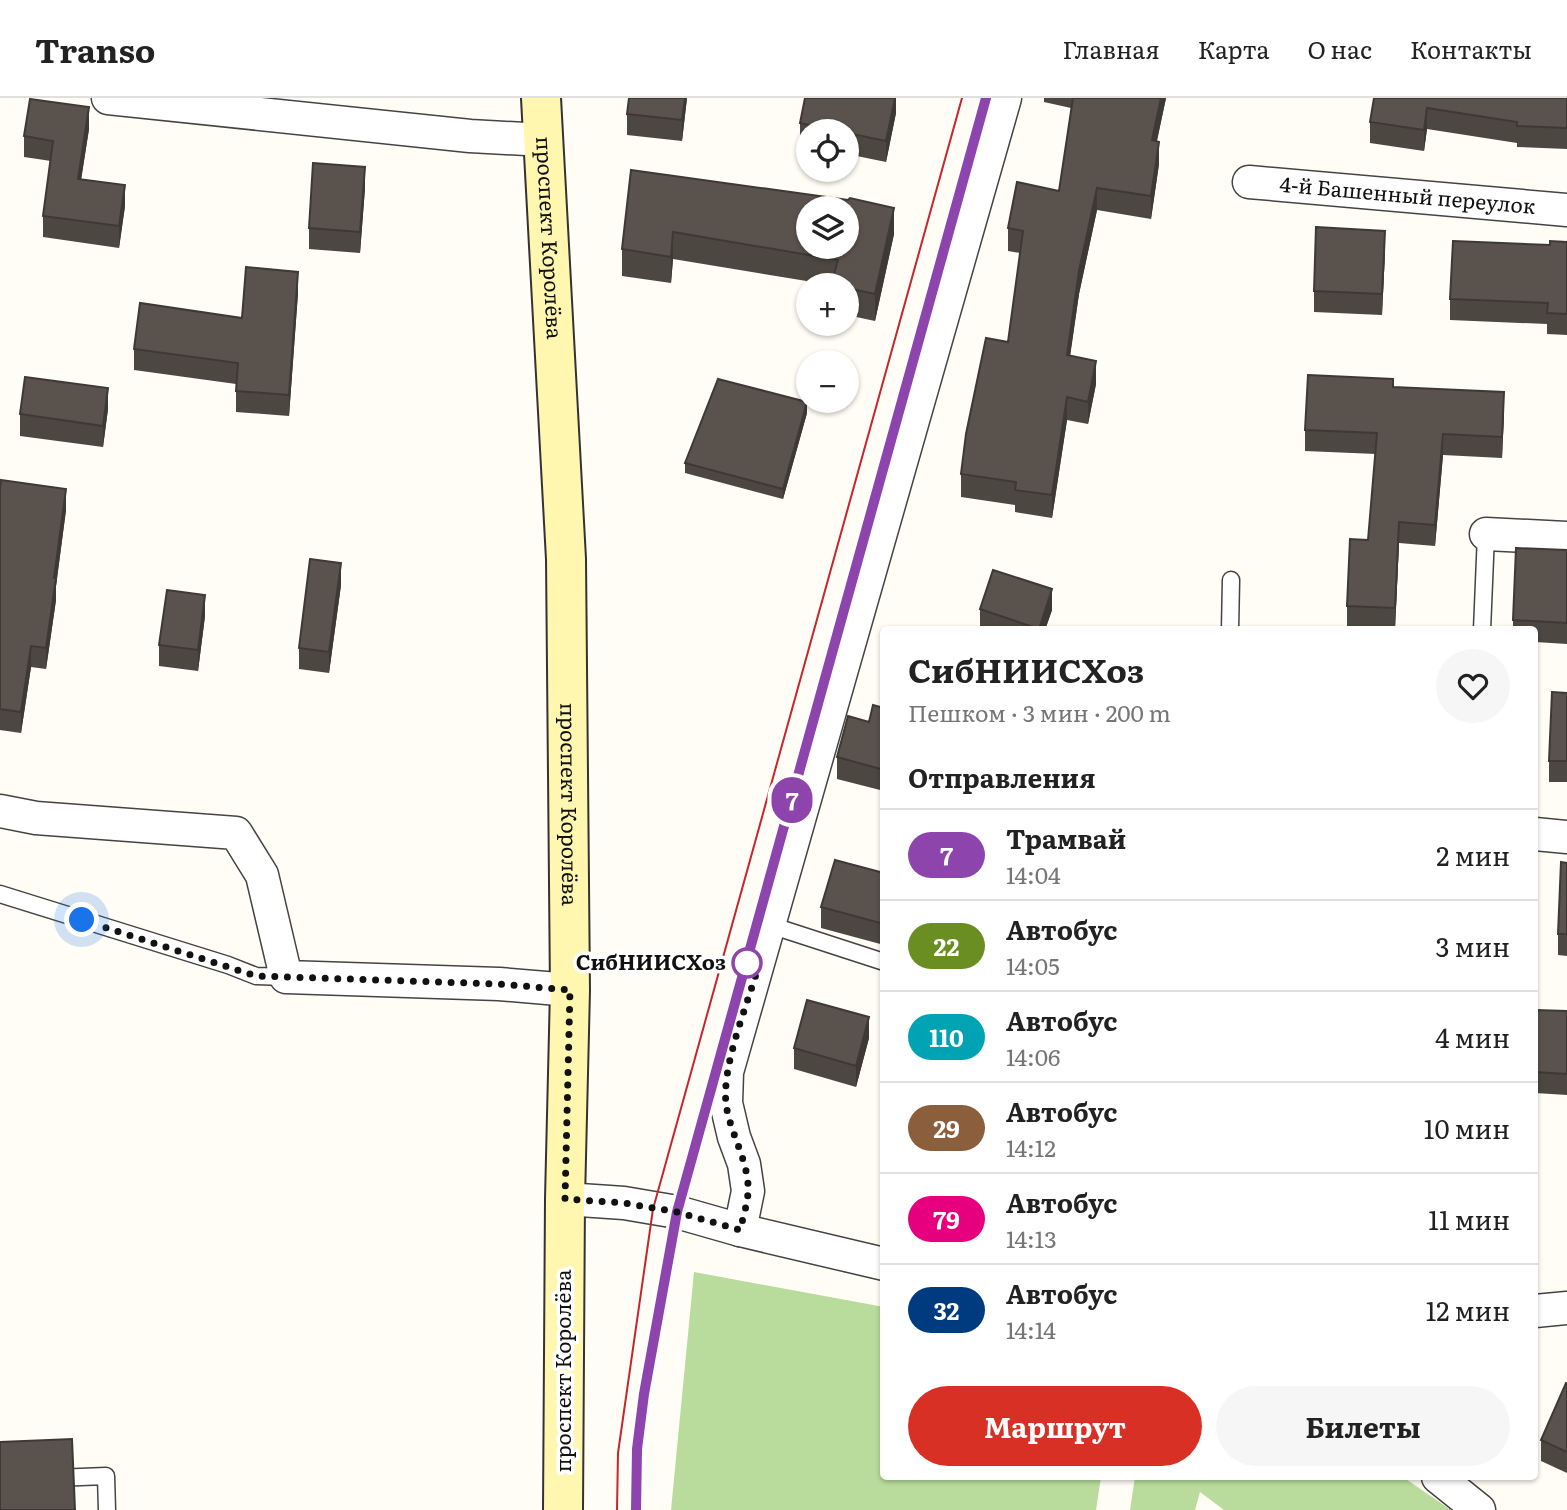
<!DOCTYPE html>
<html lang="ru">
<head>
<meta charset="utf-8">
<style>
	:root { --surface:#fff; --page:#f6f6f6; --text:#222; --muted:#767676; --line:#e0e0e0; --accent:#d93025 }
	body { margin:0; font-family:Literata,serif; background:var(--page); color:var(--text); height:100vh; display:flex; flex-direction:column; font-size:26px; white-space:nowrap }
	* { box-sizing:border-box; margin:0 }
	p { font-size:23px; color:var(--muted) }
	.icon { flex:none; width:38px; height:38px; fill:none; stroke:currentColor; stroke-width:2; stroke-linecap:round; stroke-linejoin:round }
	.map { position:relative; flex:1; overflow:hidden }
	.details { position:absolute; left:880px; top:528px; width:658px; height:854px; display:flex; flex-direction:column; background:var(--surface); border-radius:7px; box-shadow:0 2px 5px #0004 }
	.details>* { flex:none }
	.badge { padding:0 14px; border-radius:23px; font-size:24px; line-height:46px }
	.fabs { position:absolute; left:796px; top:21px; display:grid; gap:14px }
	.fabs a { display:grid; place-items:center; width:63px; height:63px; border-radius:50%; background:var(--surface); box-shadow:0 2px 5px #0004; font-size:35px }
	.you { position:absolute; width:35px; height:35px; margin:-18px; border:5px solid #fff; border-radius:50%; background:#1a73e8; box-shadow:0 0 0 10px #1a73e833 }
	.map>.badge { position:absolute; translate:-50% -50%; box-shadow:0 0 0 4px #fff }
	h2 { padding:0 28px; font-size:26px; line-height:63px }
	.round { display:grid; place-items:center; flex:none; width:74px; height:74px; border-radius:37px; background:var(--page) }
	.overview { display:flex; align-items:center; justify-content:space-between; height:119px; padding:0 28px }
	h1 { font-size:33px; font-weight:700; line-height:52px }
	.button { display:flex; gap:14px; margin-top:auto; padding:14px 28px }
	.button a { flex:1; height:80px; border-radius:42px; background:var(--accent); color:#fff; font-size:28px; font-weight:700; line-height:80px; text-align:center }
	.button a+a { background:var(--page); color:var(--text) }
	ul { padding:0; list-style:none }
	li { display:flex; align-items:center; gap:21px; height:91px; padding:0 28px; border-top:2px solid var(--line) }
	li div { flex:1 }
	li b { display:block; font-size:26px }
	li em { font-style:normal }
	li .badge { min-width:77px; font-weight:700; text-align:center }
	header { display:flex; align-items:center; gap:42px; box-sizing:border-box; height:98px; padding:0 35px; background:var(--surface); border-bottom:2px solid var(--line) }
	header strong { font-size:33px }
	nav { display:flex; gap:38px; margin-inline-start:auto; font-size:24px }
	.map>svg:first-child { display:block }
	.forest { fill:#b9dc9c }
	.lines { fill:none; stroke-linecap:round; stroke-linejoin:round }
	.service-casing { stroke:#444; stroke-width:19 }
	.minor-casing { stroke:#444; stroke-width:35 }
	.secondary-casing { stroke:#333; stroke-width:42 }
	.service { stroke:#fff; stroke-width:16 }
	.minor { stroke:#fff; stroke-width:32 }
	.secondary { stroke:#fff6b0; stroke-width:38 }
	.tram { stroke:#c4262e; stroke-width:2 }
	.wall { fill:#4d4742 }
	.shaded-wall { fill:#3f3936 }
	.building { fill:#5a524d; stroke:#3f3936; stroke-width:2; fill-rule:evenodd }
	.line-casing { stroke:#fff; stroke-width:16 }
	.line { stroke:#8e44ad; stroke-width:10 }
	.walk { stroke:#111; stroke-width:7; stroke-dasharray:0 12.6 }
	.stop-dot { fill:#fff; stroke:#8e44ad; stroke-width:3.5 }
	.labels { text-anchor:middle; stroke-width:7; stroke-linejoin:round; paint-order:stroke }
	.street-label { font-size:21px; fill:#111; stroke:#fff }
	.stop-label { font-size:21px; font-weight:bold; fill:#111; stroke:#fff; text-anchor:end }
</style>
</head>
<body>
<header>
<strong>Transo</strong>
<nav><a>Главная</a><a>Карта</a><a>О нас</a><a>Контакты</a></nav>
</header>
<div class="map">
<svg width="1567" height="1412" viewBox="0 0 1567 1412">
	<rect width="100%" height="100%" fill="#fffdf5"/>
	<path class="forest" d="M 694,1174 L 884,1209 L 884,1379 L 1101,1379 L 1096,1412 L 671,1412 Z
		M 1135,1379 L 1403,1379 L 1451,1412 L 1224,1412 L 1200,1394 L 1195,1412 L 1130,1412 Z"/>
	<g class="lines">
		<g class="service-casing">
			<path id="service" d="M 1230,532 L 1231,482
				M 1482,532 L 1486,436
				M 0,796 L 228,867 L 256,878 L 286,879
				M 770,827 L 884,864
				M 55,1380 L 106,1378 L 107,1412"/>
		</g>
		<g class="minor-casing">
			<g id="minor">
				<path d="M 108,0 L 470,38 L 544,42"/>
				<path id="s1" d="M 1249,84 L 1567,112"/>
				<path d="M 1486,436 L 1567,440"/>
				<path d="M 0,713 L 36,720 L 236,735 L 262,777 L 286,879 L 499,886 L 570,892"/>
				<path d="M 1535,736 L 1567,739"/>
				<path d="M 565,1101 L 624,1105 L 677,1114 L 740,1132 L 884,1166"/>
				<path d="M 740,1132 L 748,1093 L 744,1066 L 734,1039 L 726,1005 L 727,974 L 1005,0"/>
				<path d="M 1535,1213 L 1567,1210"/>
				<path d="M 1438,1379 L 1479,1412"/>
			</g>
		</g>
		<g class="secondary-casing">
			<g id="secondary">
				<path id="s2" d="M 541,0 L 566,461 L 570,892 L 565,1101 L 563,1412"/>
			</g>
		</g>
		<use href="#service" class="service"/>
		<use href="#minor" class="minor"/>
		<use href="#secondary" class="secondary"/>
		<path class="tram" d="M 617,1412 L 618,1355 L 653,1111 L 962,0
			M 636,1412 L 637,1351 L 644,1296 L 677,1114 L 986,0"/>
	</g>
	<path class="wall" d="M 687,0 L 682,43 L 627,37 L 627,16 Z
		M 896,0 L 896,15 L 886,64 L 847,56 L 847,33 L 808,33 L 808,48 L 800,46 L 800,25 Z
		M 1044,0 L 1166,0 L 1157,43 L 1159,66 L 1151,121 L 1097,112 L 1079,196 L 1070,257 L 1096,286 L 1088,326 L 1067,322 L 1052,420 L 1015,414 L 1015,407 L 961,399 L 961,376 L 1008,244 L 1020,155 L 1008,153 L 1008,130 L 1059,93 L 1071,10 L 1044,4 Z
		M 1374,0 L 1567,0 L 1567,51 L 1517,49 L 1517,45 L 1427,31 L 1424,53 L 1370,45 L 1370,24 Z
		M 89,31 L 81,81 L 125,108 L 119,150 L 43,139 L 43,118 L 51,63 L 24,59 L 24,38 Z
		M 631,72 L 894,136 L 875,223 L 847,217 L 847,187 L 831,187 L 673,161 L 671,185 L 622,178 L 622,151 Z
		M 365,90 L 360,155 L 309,151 L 309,130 Z
		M 1567,144 L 1567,237 L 1547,236 L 1547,226 L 1450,222 L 1450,201 L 1550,147 Z
		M 1385,154 L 1382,217 L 1314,214 L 1314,193 Z
		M 298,195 L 289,318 L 236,314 L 236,286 L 134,272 L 134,251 L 242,220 Z
		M 1393,289 L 1504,315 L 1502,360 L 1443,357 L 1435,448 L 1399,445 L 1395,531 L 1347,529 L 1347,508 L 1368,442 L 1376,356 L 1305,353 L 1305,332 Z
		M 108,311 L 103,349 L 20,338 L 20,316 Z
		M 807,315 L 783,401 L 685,375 L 685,365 Z
		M 0,391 L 66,412 L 56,488 L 56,502 L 46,571 L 31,569 L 21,635 L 0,632 Z
		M 1567,452 L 1567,546 L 1535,544 L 1535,532 L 1513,532 L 1513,522 Z
		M 341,487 L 329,575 L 299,571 L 299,550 Z
		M 980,511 L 1052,512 L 1045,532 L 980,532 Z
		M 205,518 L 198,573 L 159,568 L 159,547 Z
		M 1567,595 L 1567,684 L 1549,684 L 1549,663 Z
		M 884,610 L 884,693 L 837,681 L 837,659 L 869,624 Z
		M 1567,765 L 1567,858 L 1558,857 L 1558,836 Z
		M 884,775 L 884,847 L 821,830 L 821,809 Z
		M 1567,913 L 1567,997 L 1535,995 L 1535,939 Z
		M 869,940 L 856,989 L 794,971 L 794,950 Z
		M 1567,1285 L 1567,1375 L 1541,1363 L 1541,1342 Z"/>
	<path class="shaded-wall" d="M 685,0 L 687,0 L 682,43 L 682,22 Z
		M 895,0 L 896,0 L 896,15 L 886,64 L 886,43 Z
		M 1161,0 L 1166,0 L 1152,65 L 1152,42 Z
		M 89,9 L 89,31 L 78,102 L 78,81 Z
		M 1427,10 L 1427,31 L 1424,53 L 1424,32 Z
		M 1159,44 L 1159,66 L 1151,121 L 1151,98 Z
		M 365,69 L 365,90 L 360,155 L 360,134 Z
		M 125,87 L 125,108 L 119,150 L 119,128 Z
		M 1097,90 L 1097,112 L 1079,196 L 1067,280 L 1067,257 L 1079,173 Z
		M 894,110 L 894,136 L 875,223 L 875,196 Z
		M 1385,133 L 1385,154 L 1382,217 L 1382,196 Z
		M 673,134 L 673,161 L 671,185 L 671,159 Z
		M 298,174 L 298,195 L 289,318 L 289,297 Z
		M 1096,263 L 1096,286 L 1088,326 L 1088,304 Z
		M 108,290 L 108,311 L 103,349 L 103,328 Z
		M 1504,294 L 1504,315 L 1502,360 L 1502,339 Z
		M 1067,299 L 1067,322 L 1052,420 L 1052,397 Z
		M 807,304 L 807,315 L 783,401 L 783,391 Z
		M 1443,336 L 1443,357 L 1435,448 L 1435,427 Z
		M 66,391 L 66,412 L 56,488 L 56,502 L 46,571 L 46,550 L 54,480 Z
		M 1399,424 L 1399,445 L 1395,531 L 1395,510 Z
		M 341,465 L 341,487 L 329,575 L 329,554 Z
		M 1052,491 L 1052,512 L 1045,532 L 1039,532 Z
		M 205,497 L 205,518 L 198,573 L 198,552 Z
		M 31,548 L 31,569 L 21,635 L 21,614 Z
		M 869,919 L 869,940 L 856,989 L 856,968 Z"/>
	<path class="building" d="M 629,0 L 685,0 L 682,22 L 627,16 Z
		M 805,0 L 895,0 L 886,43 L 847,35 L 847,33 L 839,33 L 800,25 Z
		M 1073,0 L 1161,0 L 1152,42 L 1159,44 L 1151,98 L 1097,90 L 1079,173 L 1067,257 L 1096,263 L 1088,304 L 1067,299 L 1052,397 L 1015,392 L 1016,384 L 961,376 L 966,336 L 986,240 L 1008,244 L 1023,133 L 1008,130 L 1017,84 L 1059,93 Z
		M 1374,0 L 1567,0 L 1567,30 L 1517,28 L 1517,24 L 1427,10 L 1424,32 L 1370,24 Z
		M 30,1 L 89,9 L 78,81 L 125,87 L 119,128 L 43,118 L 53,43 L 24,38 Z
		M 313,65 L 365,69 L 360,134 L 309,130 Z
		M 631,72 L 848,102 L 850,100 L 894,110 L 875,196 L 847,190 L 847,187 L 831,187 L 838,162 L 673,134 L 671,159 L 622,151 ZM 808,110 L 847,110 L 847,149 L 808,149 Z
		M 1316,129 L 1385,133 L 1382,196 L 1314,193 Z
		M 1453,143 L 1550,147 L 1550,143 L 1567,144 L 1567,216 L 1547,215 L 1548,205 L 1450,201 Z
		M 246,169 L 298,174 L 289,297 L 236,293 L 238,265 L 134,251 L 140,205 L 242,220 Z
		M 1308,277 L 1393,281 L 1393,289 L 1504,294 L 1502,339 L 1443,336 L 1435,427 L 1399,424 L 1395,510 L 1347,508 L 1350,441 L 1368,442 L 1377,335 L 1305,332 Z
		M 25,279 L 108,290 L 103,328 L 20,316 Z
		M 718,281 L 807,304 L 783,391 L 685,365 Z
		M 1,382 L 66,391 L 54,480 L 56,480 L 46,550 L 31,548 L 21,614 L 0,611 L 0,391 Z
		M 1516,450 L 1567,452 L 1567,525 L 1513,522 Z
		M 310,461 L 341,465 L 329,554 L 299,550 Z
		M 993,472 L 1052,491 L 1039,531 L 980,511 Z
		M 167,492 L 205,497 L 198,552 L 159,547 Z
		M 1552,594 L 1567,595 L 1567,663 L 1549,663 Z
		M 873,607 L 884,610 L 884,672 L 837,659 L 848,618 L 869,624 Z
		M 835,762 L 884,775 L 884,826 L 821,809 Z
		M 1561,764 L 1567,765 L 1567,836 L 1558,836 Z
		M 807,902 L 869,919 L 856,968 L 794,950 Z
		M 1536,912 L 1567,913 L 1567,976 L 1535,974 Z
		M 1566,1285 L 1567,1285 L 1567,1354 L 1541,1342 Z
		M 72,1341 L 75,1412 L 0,1412 L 0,1344 Z"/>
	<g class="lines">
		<g class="line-casing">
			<path id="line" d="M 636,1412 L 637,1351 L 644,1296 L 677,1114 L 986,0"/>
		</g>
		<use href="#line" class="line"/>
		<path class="walk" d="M 82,822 L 256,878 L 499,886 L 570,892 L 565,1101 L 624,1105 L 677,1114 L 740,1132 C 743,1120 747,1107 748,1095 C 750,1065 730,1036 726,1006 C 722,968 745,913 756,876 L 747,865"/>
	</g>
	<circle class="stop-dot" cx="747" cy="865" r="14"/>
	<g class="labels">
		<g class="street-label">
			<text dy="7" stroke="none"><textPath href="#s1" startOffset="159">4-й Башенный переулок</textPath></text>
			<text dy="7" stroke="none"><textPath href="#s2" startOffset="140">проспект Королёва</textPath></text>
			<text dy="7" stroke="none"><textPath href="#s2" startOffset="707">проспект Королёва</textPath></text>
			<text transform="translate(564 1273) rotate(-90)" y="7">проспект Королёва</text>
		</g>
		<g class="stop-label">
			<text x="726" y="872">СибНИИСХоз</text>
		</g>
	</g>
</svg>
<div class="fabs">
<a><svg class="icon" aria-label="locate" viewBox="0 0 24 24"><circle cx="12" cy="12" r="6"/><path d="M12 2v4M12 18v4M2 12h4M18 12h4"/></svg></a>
<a><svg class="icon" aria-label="layers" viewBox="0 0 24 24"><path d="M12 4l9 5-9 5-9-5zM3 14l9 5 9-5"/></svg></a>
<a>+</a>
<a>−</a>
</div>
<div class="you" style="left:82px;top:822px"></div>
<b class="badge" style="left:792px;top:702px;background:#8e44ad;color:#fff">7</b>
<section class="details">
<div class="overview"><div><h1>СибНИИСХоз</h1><p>Пешком · 3 мин · 200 m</p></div><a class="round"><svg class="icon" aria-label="heart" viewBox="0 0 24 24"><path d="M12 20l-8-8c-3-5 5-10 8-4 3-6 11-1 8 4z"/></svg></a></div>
<h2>Отправления</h2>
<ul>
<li><span class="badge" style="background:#8e44ad;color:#fff">7</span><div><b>Трамвай</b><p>14:04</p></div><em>2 мин</em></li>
<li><span class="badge" style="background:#6b8e23;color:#fff">22</span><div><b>Автобус</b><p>14:05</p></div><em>3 мин</em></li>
<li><span class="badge" style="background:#00a3b4;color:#fff">110</span><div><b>Автобус</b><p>14:06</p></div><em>4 мин</em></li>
<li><span class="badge" style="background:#8b5e3c;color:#fff">29</span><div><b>Автобус</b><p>14:12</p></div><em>10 мин</em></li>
<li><span class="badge" style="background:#e6007e;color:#fff">79</span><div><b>Автобус</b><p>14:13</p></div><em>11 мин</em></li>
<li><span class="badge" style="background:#003b80;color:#fff">32</span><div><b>Автобус</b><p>14:14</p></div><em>12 мин</em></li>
</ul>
<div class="button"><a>Маршрут</a><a>Билеты</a></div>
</section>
</div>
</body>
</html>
